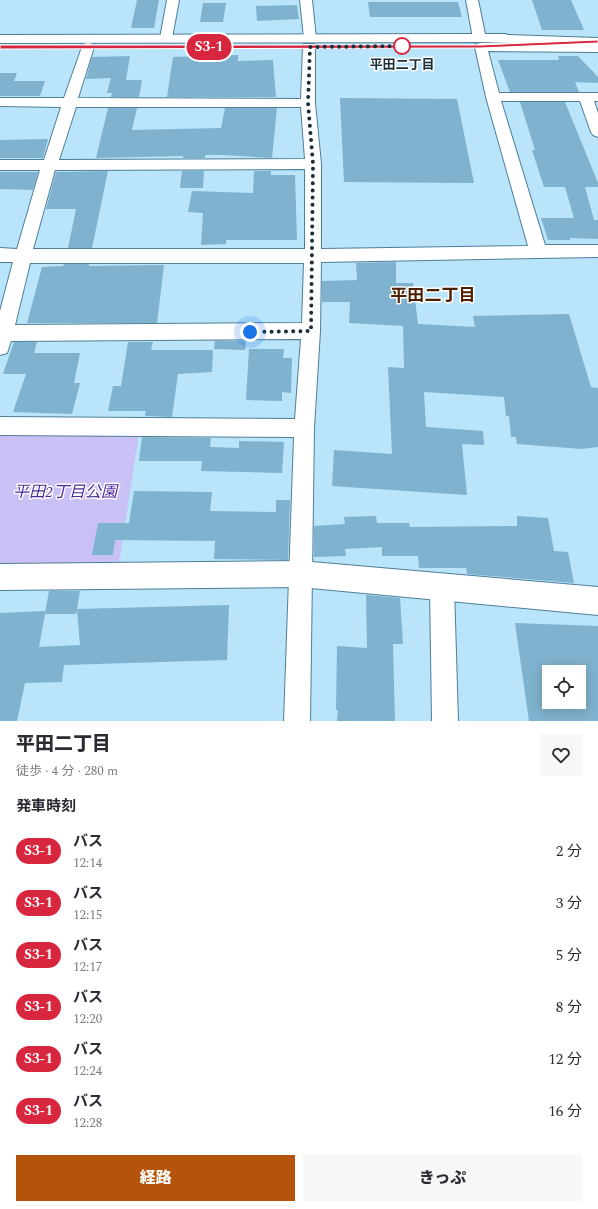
<!DOCTYPE html>
<html lang="ja">
<head>
<meta charset="utf-8">
<style>
	:root { --surface:#fff; --page:#f7f7f7; --text:#2b2b33; --muted:#7c7c81; --accent:#b45309 }
	body { margin:0; font-family:Spectral,"Noto Sans JP",serif; background:var(--page); color:var(--text); height:100vh; display:flex; flex-direction:column; font-size:15px; white-space:nowrap }
	* { box-sizing:border-box; margin:0 }
	p { font-size:13px; color:var(--muted) }
	.icon { flex:none; width:22px; height:22px; fill:none; stroke:currentColor; stroke-width:2; stroke-linecap:round; stroke-linejoin:round }
	.map { position:relative; height:721px; overflow:hidden }
	.details { display:flex; flex-direction:column; background:var(--surface); flex:1 }
	.details>* { flex:none }
	.badge { padding:0 8px; border-radius:13px; font-size:14px; line-height:26px }
	.buttons { position:absolute; left:542px; top:665px; display:grid; gap:8px }
	.buttons a { display:grid; place-items:center; width:44px; height:44px; border-radius:0px; background:var(--surface); box-shadow:0 2px 10px #0003; font-size:20px }
	.you { position:absolute; width:20px; height:20px; margin:-10px; border:3px solid #fff; border-radius:50%; background:#1a73e8; box-shadow:0 0 0 6px #1a73e833 }
	.map>.badge { position:absolute; translate:-50% -50%; box-shadow:0 0 0 2px #fff }
	h2 { padding:0 16px; font-size:15px; line-height:36px }
	.round { display:grid; place-items:center; flex:none; width:42px; height:42px; border-radius:0px; background:var(--page) }
	.headline { display:flex; align-items:center; justify-content:space-between; height:68px; padding:0 16px }
	h1 { font-size:19px; font-weight:800; line-height:30px }
	.cta { display:flex; gap:8px; margin-top:auto; padding:8px 16px }
	.cta a { flex:1; height:46px; border-radius:0px; background:var(--accent); color:#fff; font-size:16px; font-weight:800; line-height:46px; text-align:center }
	.cta a+a { background:var(--page); color:var(--text) }
	ul { padding:0; list-style:none }
	li { display:flex; align-items:center; gap:12px; height:52px; padding:0 16px }
	li div { flex:1 }
	li b { display:block; font-size:15px }
	li em { font-style:normal }
	li .badge { min-width:44px; font-weight:700; text-align:center }
	.map>svg:first-child { display:block }
	.green { fill:#c9c1f6 }
	.building { fill:#7fb2ce; fill-rule:evenodd }
	.lines { fill:none; stroke-linecap:round; stroke-linejoin:round }
	.street-casing { stroke:#4d7f99; stroke-width:2 }
	.secondary-casing { stroke:#4d7f99; stroke-width:2 }
	.street { fill:#fff; fill-rule:evenodd }
	.secondary { fill:#fff; fill-rule:evenodd }
	.line { fill:#d7263d; stroke:#fff }
	.walk { stroke:#192e39; stroke-width:4; stroke-dasharray:0 7.2 }
	.stop-dot { fill:#fff; stroke:#d7263d; stroke-width:2 }
	.labels { text-anchor:middle; stroke-width:3; stroke-linejoin:round; paint-order:stroke }
	.far-stop-label { font-size:13px; font-weight:bold; fill:#192e39; stroke:#fdfdfd }
	.park-label { font-size:16px; font-style:italic; fill:#502b9d; stroke:#fdfdfd }
	.neighbourhood-label { font-size:17px; font-weight:bold; fill:#4c2000; stroke:#fdfdfd }
</style>
</head>
<body>
<div class="map">
<svg width="598" height="721" viewBox="0 0 598 721">
	<rect width="100%" height="100%" fill="#b9e4fa"/>
	<path class="green" d="M 0,426 L 140,427 L 117,576 L 0,577 Z"/>
	<path class="building" d="M 137,0 L 159,0 L 154,28 L 131,28 Z
		M 532,0 L 571,0 L 584,30 L 542,30 Z
		M 368,2 L 458,2 L 462,17 L 370,17 Z
		M 203,3 L 226,3 L 223,22 L 200,22 Z
		M 297,5 L 299,19 L 257,21 L 256,6 Z
		M 238,55 L 238,61 L 273,60 L 276,97 L 167,97 L 173,57 Z
		M 130,56 L 126,80 L 142,80 L 139,97 L 111,97 L 112,93 L 107,93 L 111,78 L 86,79 L 92,57 Z
		M 558,56 L 578,56 L 598,77 L 598,83 L 575,82 L 579,92 L 510,92 L 498,60 L 559,60 Z
		M 0,73 L 17,73 L 14,81 L 45,81 L 40,96 L 0,96 Z
		M 340,98 L 457,99 L 474,183 L 344,182 Z
		M 520,102 L 565,102 L 598,183 L 598,187 L 585,187 L 594,220 L 598,220 L 598,239 L 570,238 L 570,240 L 548,240 L 541,218 L 574,218 L 565,187 L 544,187 L 532,150 L 535,150 Z
		M 108,108 L 137,108 L 132,130 L 221,128 L 225,108 L 277,108 L 272,158 L 222,155 L 205,155 L 205,158 L 183,158 L 183,156 L 96,158 Z
		M 48,139 L 43,158 L 0,158 L 0,140 Z
		M 108,171 L 92,248 L 68,248 L 76,209 L 46,209 L 56,172 Z
		M 182,171 L 204,171 L 203,188 L 180,188 Z
		M 254,171 L 271,171 L 271,175 L 295,175 L 297,240 L 226,240 L 226,244 L 201,245 L 203,213 L 188,212 L 192,191 L 253,193 Z
		M 0,172 L 38,172 L 33,190 L 0,189 Z
		M 396,262 L 396,283 L 413,283 L 418,324 L 475,327 L 473,316 L 569,314 L 591,387 L 598,388 L 598,447 L 582,449 L 517,444 L 516,437 L 511,437 L 509,416 L 506,416 L 504,397 L 424,392 L 426,427 L 483,431 L 484,445 L 462,444 L 467,495 L 332,486 L 334,450 L 392,454 L 388,367 L 404,368 L 403,326 L 349,323 L 350,302 L 322,302 L 322,281 L 357,280 L 356,263 Z
		M 64,264 L 89,264 L 89,266 L 164,265 L 157,323 L 27,323 L 42,267 L 63,266 Z
		M 215,341 L 246,341 L 245,350 L 214,349 Z
		M 14,342 L 37,342 L 34,353 L 80,353 L 74,383 L 80,383 L 72,414 L 13,412 L 26,374 L 3,374 Z
		M 128,342 L 153,342 L 151,350 L 213,350 L 212,372 L 178,374 L 172,417 L 145,416 L 146,411 L 108,411 L 113,386 L 121,386 Z
		M 249,349 L 284,349 L 283,358 L 292,358 L 291,393 L 282,392 L 282,401 L 246,400 Z
		M 142,437 L 211,438 L 210,447 L 239,448 L 239,441 L 284,442 L 282,473 L 201,471 L 202,461 L 139,461 Z
		M 134,491 L 212,492 L 210,511 L 276,512 L 276,500 L 290,500 L 288,560 L 214,559 L 215,541 L 115,540 L 113,555 L 92,555 L 98,523 L 129,523 Z
		M 376,516 L 377,523 L 409,523 L 410,527 L 517,526 L 517,516 L 548,518 L 554,551 L 568,552 L 574,583 L 467,574 L 466,568 L 419,568 L 418,556 L 382,556 L 382,547 L 345,549 L 346,556 L 314,557 L 314,526 L 345,524 L 344,517 Z
		M 49,591 L 80,591 L 77,609 L 229,605 L 227,660 L 64,665 L 62,682 L 25,683 L 17,721 L 0,721 L 0,613 L 45,611 L 45,613 ZM 77,610 L 80,645 L 39,647 L 45,614 L 76,614 Z
		M 366,595 L 400,598 L 403,644 L 393,644 L 395,721 L 337,721 L 338,710 L 336,710 L 337,646 L 367,648 Z
		M 515,623 L 598,626 L 598,721 L 529,721 ZM 549,672 L 579,672 L 579,702 L 549,702 Z"/>
	<g class="lines">
		<g class="street-casing">
			<path id="street" d="M 167,0 L 179,0 L 172,38 L 171,41 L 161,41 L 160,38 Z
				M 300,0 L 312,0 L 316,38 L 315,41 L 305,41 L 304,38 Z
				M 466,0 L 478,0 L 485,34 L 506,34 L 507,37 L 506,40 L 479,42 L 474,41 L 473,38 Z
				M 88,43 L 93,44 L 94,47 L 78,98 L 301,99 L 303,47 L 304,44 L 314,44 L 315,47 L 315,103 L 321,164 L 321,249 L 528,246 L 486,97 L 475,47 L 476,44 L 481,43 L 598,44 L 598,52 L 488,51 L 499,93 L 598,93 L 598,101 L 594,101 L 598,113 L 598,137 L 593,135 L 591,132 L 580,101 L 501,101 L 545,245 L 598,245 L 598,257 L 321,262 L 320,331 L 314,428 L 310,721 L 284,721 L 294,437 L 0,435 L 0,417 L 295,419 L 301,339 L 11,341 L 7,353 L 0,355 L 0,311 L 13,262 L 0,262 L 0,248 L 17,249 L 40,170 L 0,170 L 0,160 L 44,160 L 61,107 L 0,106 L 0,98 L 64,98 L 82,47 L 83,44 ZM 76,107 L 301,107 L 305,159 L 59,160 ZM 305,169 L 305,249 L 33,249 L 55,170 ZM 30,263 L 304,263 L 302,323 L 15,325 Z
				M 442,575 L 450,579 L 454,587 L 458,721 L 432,721 L 430,587 L 434,579 Z"/>
		</g>
		<g class="secondary-casing">
			<path id="secondary" d="M 479,34 L 598,38 L 598,46 L 479,42 L 0,43 L 0,35 Z
				M 300,561 L 598,587 L 598,615 L 300,587 L 0,590 L 0,564 Z"/>
		</g>
		<use href="#street" class="street"/>
		<use href="#secondary" class="secondary"/>
	</g>
	<path class="line" d="M 598,40 L 598,43 L 481,48 L 0,49 L 0,45 L 481,45 Z"/>
	<g class="lines">
		<path class="walk" d="M 250,332 L 311,331 L 313,164 L 308,103 L 310,47 L 408,46 L 402,46"/>
	</g>
	<circle class="stop-dot" cx="402" cy="46" r="8"/>
	<g class="labels">
		<g class="far-stop-label">
			<text x="402" y="69">平田二丁目</text>
		</g>
		<g class="park-label">
			<text x="65" y="497">平田2丁目公園</text>
		</g>
		<g class="neighbourhood-label">
			<text x="433" y="301">平田二丁目</text>
		</g>
	</g>
</svg>
<div class="buttons">
<a><svg class="icon" aria-label="locate" viewBox="0 0 24 24"><circle cx="12" cy="12" r="6"/><path d="M12 2v4M12 18v4M2 12h4M18 12h4"/></svg></a>
</div>
<div class="you" style="left:250px;top:332px"></div>
<b class="badge" style="left:209px;top:47px;background:#d7263d;color:#fff">S3-1</b>
</div>
<section class="details">
<div class="headline"><div><h1>平田二丁目</h1><p>徒歩 · 4 分 · 280 m</p></div><a class="round"><svg class="icon" aria-label="heart" viewBox="0 0 24 24"><path d="M12 20l-8-8c-3-5 5-10 8-4 3-6 11-1 8 4z"/></svg></a></div>
<h2>発車時刻</h2>
<ul>
<li><span class="badge" style="background:#d7263d;color:#fff">S3-1</span><div><b>バス</b><p>12:14</p></div><em>2 分</em></li>
<li><span class="badge" style="background:#d7263d;color:#fff">S3-1</span><div><b>バス</b><p>12:15</p></div><em>3 分</em></li>
<li><span class="badge" style="background:#d7263d;color:#fff">S3-1</span><div><b>バス</b><p>12:17</p></div><em>5 分</em></li>
<li><span class="badge" style="background:#d7263d;color:#fff">S3-1</span><div><b>バス</b><p>12:20</p></div><em>8 分</em></li>
<li><span class="badge" style="background:#d7263d;color:#fff">S3-1</span><div><b>バス</b><p>12:24</p></div><em>12 分</em></li>
<li><span class="badge" style="background:#d7263d;color:#fff">S3-1</span><div><b>バス</b><p>12:28</p></div><em>16 分</em></li>
</ul>
<div class="cta"><a>経路</a><a>きっぷ</a></div>
</section>
</body>
</html>
